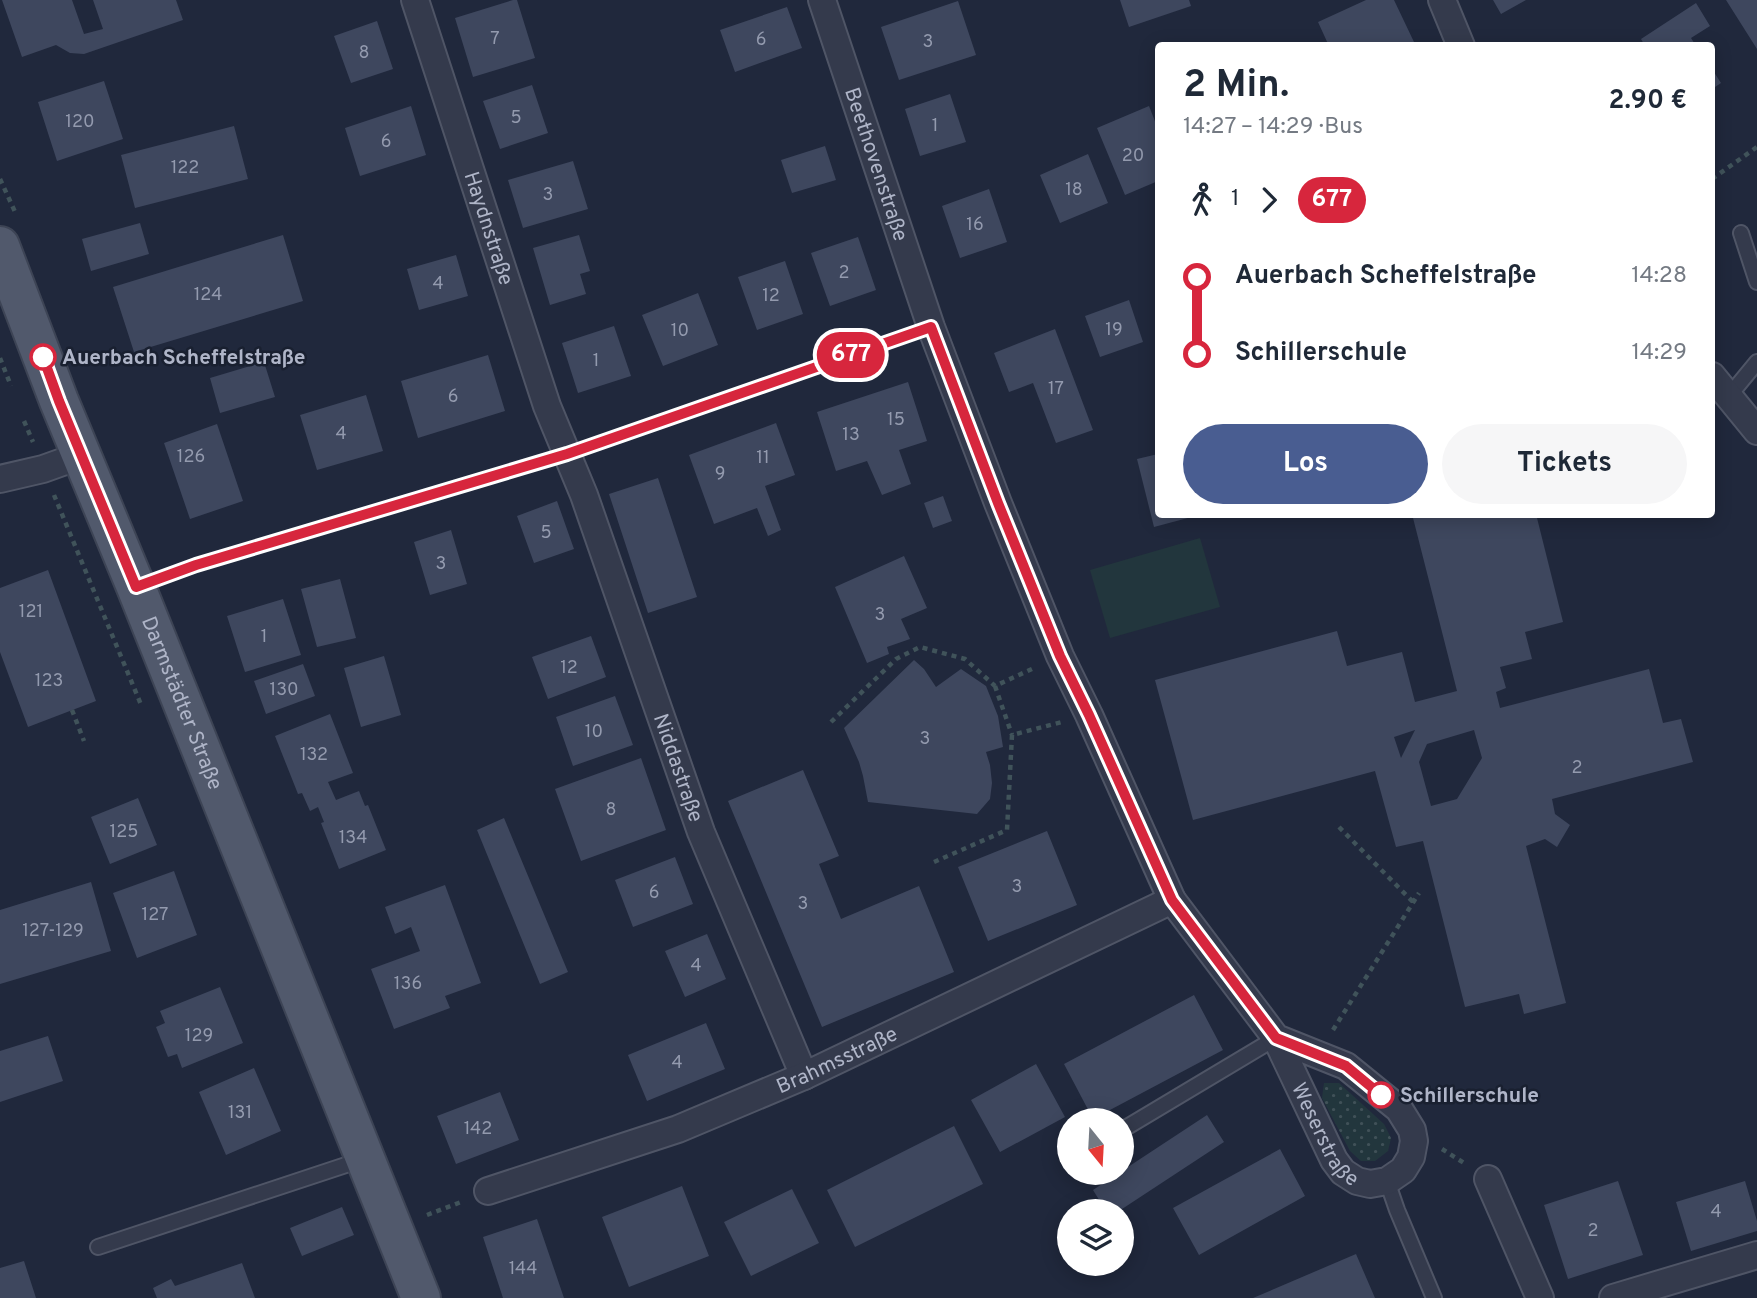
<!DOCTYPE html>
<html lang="de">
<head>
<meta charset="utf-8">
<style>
	:root { --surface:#fff; --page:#f6f6f7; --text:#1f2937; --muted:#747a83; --accent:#495d91 }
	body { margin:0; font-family:Overpass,sans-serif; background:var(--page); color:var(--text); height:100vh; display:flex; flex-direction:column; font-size:26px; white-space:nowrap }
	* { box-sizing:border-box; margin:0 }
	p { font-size:23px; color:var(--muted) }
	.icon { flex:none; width:38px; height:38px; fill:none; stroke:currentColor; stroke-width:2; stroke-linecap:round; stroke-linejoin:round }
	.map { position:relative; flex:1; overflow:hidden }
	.side { position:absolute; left:1155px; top:42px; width:560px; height:476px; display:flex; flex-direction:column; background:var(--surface); border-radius:7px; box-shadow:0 4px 18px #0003 }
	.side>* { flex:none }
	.badge { padding:0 14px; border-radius:23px; font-size:24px; line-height:46px }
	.needle { width:46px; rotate:162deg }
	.buttons { position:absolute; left:1057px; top:1108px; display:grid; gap:14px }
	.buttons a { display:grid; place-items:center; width:77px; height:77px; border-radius:50%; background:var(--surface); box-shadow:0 4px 18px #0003; font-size:35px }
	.map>.badge { position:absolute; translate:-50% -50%; box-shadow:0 0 0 4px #fff }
	.legs { display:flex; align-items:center; gap:10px; height:77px; padding:0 28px; font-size:23px }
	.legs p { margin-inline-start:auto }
	.head { display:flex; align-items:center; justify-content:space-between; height:119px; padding:0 28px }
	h1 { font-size:38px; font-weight:700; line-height:52px }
	.primary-button { display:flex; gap:14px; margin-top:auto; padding:14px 28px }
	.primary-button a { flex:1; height:80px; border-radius:42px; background:var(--accent); color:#fff; font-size:28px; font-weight:700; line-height:80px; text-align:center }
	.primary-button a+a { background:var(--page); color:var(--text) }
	ul { padding:0 28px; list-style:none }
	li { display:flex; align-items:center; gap:24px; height:77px; font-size:26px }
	li i { display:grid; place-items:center; width:10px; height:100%; margin:0 9px; background:currentColor }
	li i::after { content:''; width:18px; height:18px; margin:-9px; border:5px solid; border-radius:50%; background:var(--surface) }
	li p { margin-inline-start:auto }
	li:first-child i { background:linear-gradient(#0000 50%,currentColor 0) }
	li:last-child i { background:linear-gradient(currentColor 50%,#0000 0) }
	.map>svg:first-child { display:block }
	.grass { fill:url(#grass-dots) }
	.pitch { fill:#22363d }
	.building { fill:#3e475e; fill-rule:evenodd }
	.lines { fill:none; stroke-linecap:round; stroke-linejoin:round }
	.service-casing { stroke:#4f5566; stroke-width:18 }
	.minor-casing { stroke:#4f5566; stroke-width:30 }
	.primary-casing { stroke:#3d4455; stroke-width:42 }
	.path { stroke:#40535a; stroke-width:4.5; stroke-dasharray:5 5; stroke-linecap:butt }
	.service { stroke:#343a4c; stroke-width:14 }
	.minor { stroke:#343a4c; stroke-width:26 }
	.primary { stroke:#51596c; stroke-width:38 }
	.line-1-casing { stroke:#fff; stroke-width:16 }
	.line-1 { stroke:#d7263d; stroke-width:10 }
	.stop-1-dot { fill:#fff; stroke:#d7263d; stroke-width:3.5 }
	.labels { text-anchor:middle; stroke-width:5; stroke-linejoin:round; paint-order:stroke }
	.number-label { font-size:18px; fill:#939aae }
	.street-label { font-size:21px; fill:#afb5c8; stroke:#192030 }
	.stop-label { font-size:21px; font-weight:bold; fill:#afb5c8; stroke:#192030; text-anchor:start }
</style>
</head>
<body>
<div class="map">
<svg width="1757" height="1298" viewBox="0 0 1757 1298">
	<defs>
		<pattern id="grass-dots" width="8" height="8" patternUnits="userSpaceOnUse" patternTransform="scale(1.75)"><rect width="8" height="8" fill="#22363d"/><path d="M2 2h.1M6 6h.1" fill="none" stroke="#405158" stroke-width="1.8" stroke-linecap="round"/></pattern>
	</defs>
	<rect width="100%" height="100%" fill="#20283c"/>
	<path class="grass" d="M 1324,1083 L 1339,1083 L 1384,1124 L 1391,1138 L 1388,1151 L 1375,1161 L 1361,1161 L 1350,1151 L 1322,1098 Z"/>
	<path class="pitch" d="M 1200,538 L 1220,607 L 1110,638 L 1090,570 Z"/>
	<path class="building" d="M 2,0 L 72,0 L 84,34 L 103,29 L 93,0 L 176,0 L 183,20 L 84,54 L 70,53 L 56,45 L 22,57 Z
		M 513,0 L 517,0 L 535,58 L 473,77 L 455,18 Z
		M 1120,0 L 1189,0 L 1191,6 L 1129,27 Z
		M 1366,0 L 1394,0 L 1414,42 L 1407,46 L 1329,46 L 1318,22 Z
		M 1493,0 L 1526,0 L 1501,14 Z
		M 1726,0 L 1757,0 L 1757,49 Z
		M 958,1 L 976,55 L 899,80 L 881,27 Z
		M 1696,3 L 1710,26 L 1691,38 L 1696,46 L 1645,46 L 1641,39 Z
		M 787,7 L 802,48 L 735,72 L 720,30 Z
		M 377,21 L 393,69 L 351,83 L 334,36 Z
		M 1712,69 L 1721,83 L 1712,89 Z
		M 104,81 L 123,139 L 57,161 L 38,102 Z
		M 532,85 L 548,133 L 500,149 L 483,101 Z
		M 950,94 L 966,142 L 920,156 L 905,109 Z
		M 411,106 L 426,155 L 360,176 L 345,128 Z
		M 1149,106 L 1158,129 L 1158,181 L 1125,195 L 1097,128 Z
		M 234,126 L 248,179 L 135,208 L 121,155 Z
		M 825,146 L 836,180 L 792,193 L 781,160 Z
		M 1088,154 L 1108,203 L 1060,223 L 1040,175 Z
		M 573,161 L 588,209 L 523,228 L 508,180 Z
		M 989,189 L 1007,242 L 960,258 L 942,206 Z
		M 140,223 L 149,254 L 91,271 L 82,239 Z
		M 283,235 L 303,301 L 134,352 L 113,287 Z
		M 579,235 L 590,271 L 580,274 L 586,294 L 550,305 L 533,248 Z
		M 858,237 L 876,290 L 830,306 L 811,253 Z
		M 456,255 L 468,296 L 419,310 L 407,269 Z
		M 785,261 L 803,314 L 757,330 L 738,277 Z
		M 698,293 L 718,345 L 663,366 L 642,315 Z
		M 1129,300 L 1143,342 L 1100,357 L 1085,316 Z
		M 614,326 L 631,376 L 578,393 L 562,343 Z
		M 1055,329 L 1093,430 L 1056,443 L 1033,383 L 1009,392 L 994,353 Z
		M 488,355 L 505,411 L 418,438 L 401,381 Z
		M 264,362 L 275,397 L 220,413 L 210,378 Z
		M 908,382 L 927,441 L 899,450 L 911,484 L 882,495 L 867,461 L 836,471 L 817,412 Z
		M 366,395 L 383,451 L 317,470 L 300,415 Z
		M 776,423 L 795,475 L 765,486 L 781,530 L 768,536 L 757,508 L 714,524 L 689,455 Z
		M 217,424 L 243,501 L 190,519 L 164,443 Z
		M 1158,454 L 1158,514 L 1199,515 L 1154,527 L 1137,459 Z
		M 658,478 L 697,597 L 648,613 L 609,494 Z
		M 943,496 L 952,521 L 933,528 L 924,503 Z
		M 557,501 L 574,549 L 534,563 L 517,516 Z
		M 1412,514 L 1536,514 L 1563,622 L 1525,632 L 1532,659 L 1500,667 L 1506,688 L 1496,692 L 1500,708 L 1649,669 L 1663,723 L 1681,719 L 1693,762 L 1552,799 L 1555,814 L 1570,825 L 1557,847 L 1545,839 L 1526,846 L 1566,1003 L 1524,1014 L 1519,994 L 1465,1007 L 1423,841 L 1396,847 L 1375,771 L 1193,820 L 1155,680 L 1337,631 L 1347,666 L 1402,652 L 1415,702 L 1457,691 ZM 1415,730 L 1401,758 L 1394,737 ZM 1474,730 L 1482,758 L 1457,799 L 1431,806 L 1419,762 L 1427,744 Z
		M 451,530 L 467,584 L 430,595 L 414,542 Z
		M 904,556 L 927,608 L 901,619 L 910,639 L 887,647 L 889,654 L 867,663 L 835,587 Z
		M 48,570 L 96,701 L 28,727 L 0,652 L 0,588 Z
		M 340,579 L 356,638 L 317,647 L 301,589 Z
		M 283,599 L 301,655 L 245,672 L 227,616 Z
		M 591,636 L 606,677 L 548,699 L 532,657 Z
		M 384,656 L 401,715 L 361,727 L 344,668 Z
		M 914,660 L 924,669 L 936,687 L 961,669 L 986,686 L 998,716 L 1003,747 L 986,752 L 990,765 L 992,783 L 990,799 L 977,814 L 868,802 L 863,776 L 859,762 L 844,728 Z
		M 303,664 L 315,696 L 266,714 L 254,681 Z
		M 615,696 L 633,745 L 573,766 L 556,717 Z
		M 330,714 L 353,773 L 328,782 L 336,800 L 359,791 L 365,806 L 368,805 L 386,850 L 339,869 L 321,823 L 324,822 L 318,807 L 310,811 L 302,793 L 298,794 L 275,736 Z
		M 641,758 L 666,830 L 581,861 L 555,789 Z
		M 803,770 L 839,856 L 819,864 L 841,919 L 919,886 L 954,972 L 822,1027 L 728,801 Z
		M 138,798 L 157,845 L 110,864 L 91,817 Z
		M 504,818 L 568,972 L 540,984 L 477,830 Z
		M 1047,831 L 1077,905 L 988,941 L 958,867 Z
		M 675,857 L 693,904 L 633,927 L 615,880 Z
		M 174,871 L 197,935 L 137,958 L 113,893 Z
		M 91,882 L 111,951 L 0,984 L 0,910 Z
		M 445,885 L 481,983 L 445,996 L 450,1008 L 394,1029 L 371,969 L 420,951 L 411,927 L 395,934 L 385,907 Z
		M 707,934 L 726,979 L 685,997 L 665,951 Z
		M 220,987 L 243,1043 L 182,1068 L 177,1054 L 168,1057 L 156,1027 L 165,1023 L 160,1011 Z
		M 1194,995 L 1223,1050 L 1093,1119 L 1064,1064 Z
		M 706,1023 L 725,1069 L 647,1101 L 628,1055 Z
		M 48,1036 L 63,1081 L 0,1102 L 0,1051 Z
		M 1036,1064 L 1065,1117 L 1000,1152 L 971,1100 Z
		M 254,1068 L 281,1131 L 226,1155 L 199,1092 Z
		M 500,1092 L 519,1140 L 456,1164 L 437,1116 Z
		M 1207,1115 L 1224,1142 L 1119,1211 L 1106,1211 L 1093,1190 Z
		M 954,1126 L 983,1184 L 855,1247 L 827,1190 Z
		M 1280,1149 L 1305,1196 L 1199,1255 L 1173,1208 Z
		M 1618,1181 L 1643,1255 L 1568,1279 L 1544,1205 Z
		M 1745,1181 L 1757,1221 L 1757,1231 L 1691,1251 L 1676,1202 Z
		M 682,1186 L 709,1256 L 629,1287 L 602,1217 Z
		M 792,1189 L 819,1243 L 751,1276 L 724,1222 Z
		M 342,1207 L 354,1235 L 302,1256 L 290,1228 Z
		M 537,1219 L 564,1298 L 503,1298 L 483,1237 Z
		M 1356,1254 L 1375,1298 L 1253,1298 Z
		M 24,1261 L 36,1298 L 0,1298 L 0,1268 Z
		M 242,1263 L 255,1298 L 157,1298 L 153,1288 L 171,1279 L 175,1286 Z"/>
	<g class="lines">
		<g class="service-casing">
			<path id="service" d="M 1741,233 L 1757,282
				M 1729,396 L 1757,362
				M 1122,1130 L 1276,1038
				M 1387,1181 L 1397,1210 L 1434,1298
				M 98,1247 L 364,1159"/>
		</g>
		<g class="minor-casing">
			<g id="minor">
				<path id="s1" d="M 415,0 L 547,406 L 584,495 L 701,832 L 804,1076"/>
				<path id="s2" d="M 822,0 L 931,327 L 998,503 L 1060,656 L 1089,715 L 1172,900 L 1276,1038 L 1334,1160 L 1343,1172 L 1357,1181 L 1370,1184 L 1387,1181 L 1403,1170 L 1411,1157 L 1414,1141 L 1412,1130 L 1399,1109 L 1346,1066 L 1276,1038"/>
				<path d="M 1442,0 L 1461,46"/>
				<path d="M 1712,376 L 1757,431"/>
				<path d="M 0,479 L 43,469 L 82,455"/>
				<path d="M 1488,1179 L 1540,1298"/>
				<path id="s3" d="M 488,1191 L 678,1129 L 804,1076 L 1172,900"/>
				<path d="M 1613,1298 L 1757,1255"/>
			</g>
		</g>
		<g class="primary-casing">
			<g id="primary">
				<path id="s4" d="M 0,246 L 59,401 L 136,587 L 421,1298"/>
			</g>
		</g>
		<path class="path" d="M 0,179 L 16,214
			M 1712,179 L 1757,147
			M 0,358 L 11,386
			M 24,421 L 33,442
			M 54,495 L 142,707
			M 995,686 L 1012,735
			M 72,710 L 84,741
			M 831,722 L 896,659 L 920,647 L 965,659 L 995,686 L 1034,668
			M 1339,827 L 1413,902
			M 934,862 L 1007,830 L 1012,735 L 1062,722
			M 1333,1030 L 1419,893
			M 1442,1149 L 1464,1163
			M 427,1215 L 461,1202"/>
		<use href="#service" class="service"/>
		<use href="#minor" class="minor"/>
		<use href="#primary" class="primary"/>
	</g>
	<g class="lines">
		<g class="line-1-casing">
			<path id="line-1" d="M 43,357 L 59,401 L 136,587 L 196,565 L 567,454 L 931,327 L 998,503 L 1060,656 L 1089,715 L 1172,900 L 1276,1038 L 1346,1066 L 1381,1095"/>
		</g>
		<use href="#line-1" class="line-1"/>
	</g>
	<g class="stop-1-dot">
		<circle cx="43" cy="357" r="12"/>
		<circle cx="1381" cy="1095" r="12"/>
	</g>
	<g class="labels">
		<g class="number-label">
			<text x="495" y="44">7</text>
			<text x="761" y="45">6</text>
			<text x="928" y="47">3</text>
			<text x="364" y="58">8</text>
			<text x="516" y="123">5</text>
			<text x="80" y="127">120</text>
			<text x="935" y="131">1</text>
			<text x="386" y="147">6</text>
			<text x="1133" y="161">20</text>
			<text x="185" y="173">122</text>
			<text x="1074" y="195">18</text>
			<text x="548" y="200">3</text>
			<text x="975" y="230">16</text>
			<text x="844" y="278">2</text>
			<text x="438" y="289">4</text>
			<text x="208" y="300">124</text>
			<text x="771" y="301">12</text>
			<text x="1114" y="335">19</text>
			<text x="680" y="336">10</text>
			<text x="596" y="366">1</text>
			<text x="1056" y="394">17</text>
			<text x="453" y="402">6</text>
			<text x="896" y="425">15</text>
			<text x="341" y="439">4</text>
			<text x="851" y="440">13</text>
			<text x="191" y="462">126</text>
			<text x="763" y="463">11</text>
			<text x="720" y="479">9</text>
			<text x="546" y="538">5</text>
			<text x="441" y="569">3</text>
			<text x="31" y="617">121</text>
			<text x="880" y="620">3</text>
			<text x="264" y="642">1</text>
			<text x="569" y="673">12</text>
			<text x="49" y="686">123</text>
			<text x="284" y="695">130</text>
			<text x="594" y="737">10</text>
			<text x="925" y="744">3</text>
			<text x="314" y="760">132</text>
			<text x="1577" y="773">2</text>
			<text x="611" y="815">8</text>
			<text x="124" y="837">125</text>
			<text x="353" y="843">134</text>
			<text x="1017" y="892">3</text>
			<text x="654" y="898">6</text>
			<text x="803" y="909">3</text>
			<text x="155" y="920">127</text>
			<text x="53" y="936">127-129</text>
			<text x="696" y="971">4</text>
			<text x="408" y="989">136</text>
			<text x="199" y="1041">129</text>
			<text x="677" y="1068">4</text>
			<text x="240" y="1118">131</text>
			<text x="478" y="1134">142</text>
			<text x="1716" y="1217">4</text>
			<text x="1593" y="1236">2</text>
			<text x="523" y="1274">144</text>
		</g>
		<g class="street-label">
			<text dy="7" stroke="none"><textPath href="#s2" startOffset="173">Beethovenstraße</textPath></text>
			<text dy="7" stroke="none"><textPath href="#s1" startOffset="240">Haydnstraße</textPath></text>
			<text dy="7" stroke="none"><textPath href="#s4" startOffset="492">Darmstädter Straße</textPath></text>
			<text dy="7" stroke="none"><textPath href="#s1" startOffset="812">Niddastraße</textPath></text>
			<text dy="7" stroke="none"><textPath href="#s3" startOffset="373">Brahmsstraße</textPath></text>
			<text dy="7" stroke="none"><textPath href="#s2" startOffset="1248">Weserstraße</textPath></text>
		</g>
		<g class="stop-label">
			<text x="62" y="364">Auerbach Scheffelstraße</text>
			<text x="1400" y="1102">Schillerschule</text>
		</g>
	</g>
</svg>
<div class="buttons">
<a><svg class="needle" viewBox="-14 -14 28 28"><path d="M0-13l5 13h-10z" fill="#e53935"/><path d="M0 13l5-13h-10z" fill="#747a83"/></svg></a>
<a><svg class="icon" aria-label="layers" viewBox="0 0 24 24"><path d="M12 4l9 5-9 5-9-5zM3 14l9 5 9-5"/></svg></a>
</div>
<b class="badge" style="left:851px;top:355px;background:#d7263d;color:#fff">677</b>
<section class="side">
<div class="head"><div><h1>2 Min.</h1><p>14:27 – 14:29 · Bus</p></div><b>2.90 €</b></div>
<div class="legs"><svg class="icon" aria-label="walk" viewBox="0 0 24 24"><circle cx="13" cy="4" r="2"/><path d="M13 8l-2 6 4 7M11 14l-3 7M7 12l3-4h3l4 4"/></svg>1<svg class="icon" aria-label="forward" viewBox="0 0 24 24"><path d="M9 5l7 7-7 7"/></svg><b class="badge" style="background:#d7263d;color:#fff">677</b></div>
<ul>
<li><i style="color:#d7263d"></i><b>Auerbach Scheffelstraße</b><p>14:28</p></li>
<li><i style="color:#d7263d"></i><b>Schillerschule</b><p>14:29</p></li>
</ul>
<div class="primary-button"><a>Los</a><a>Tickets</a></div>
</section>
</div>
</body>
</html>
